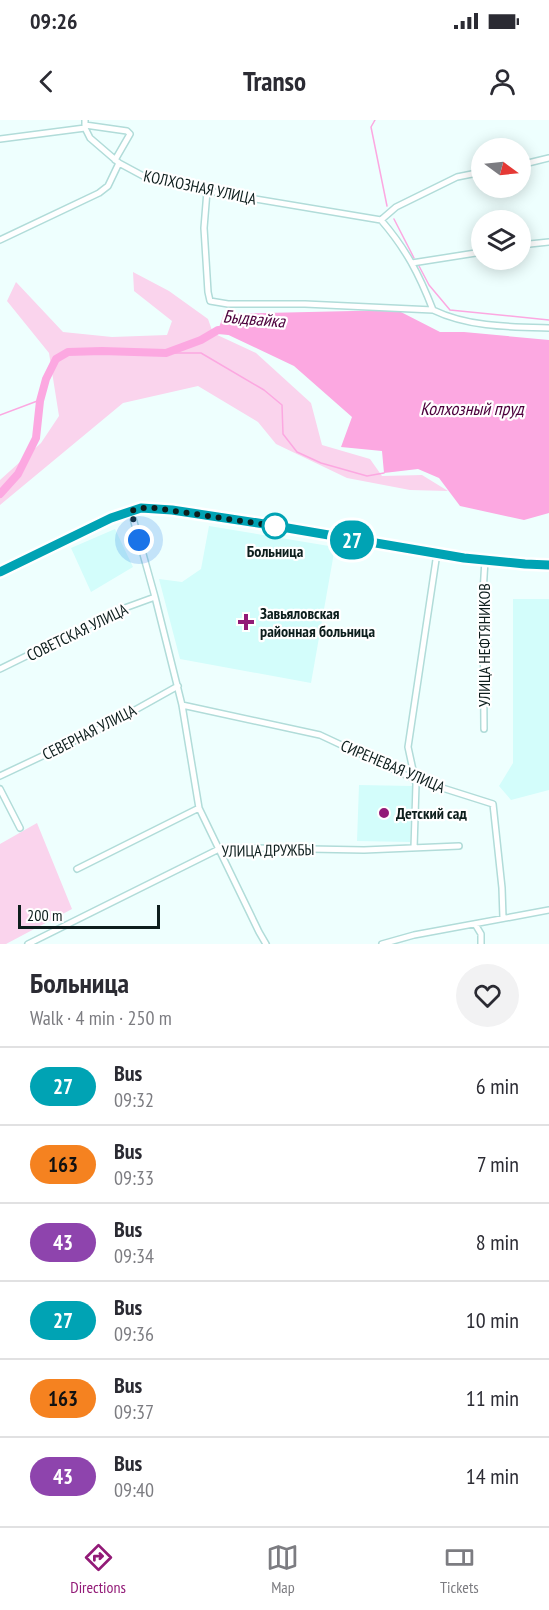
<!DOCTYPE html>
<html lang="en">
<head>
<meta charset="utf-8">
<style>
	:root { --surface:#fff; --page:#f2f2f3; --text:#2b2b33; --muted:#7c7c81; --line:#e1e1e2; --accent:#921a77 }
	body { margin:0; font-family:"PT Sans Narrow",sans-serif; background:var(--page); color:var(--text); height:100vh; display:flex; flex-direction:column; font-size:22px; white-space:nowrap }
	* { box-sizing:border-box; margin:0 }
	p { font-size:20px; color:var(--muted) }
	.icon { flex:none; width:33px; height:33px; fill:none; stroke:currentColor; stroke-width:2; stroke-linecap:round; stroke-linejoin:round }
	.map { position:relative; height:824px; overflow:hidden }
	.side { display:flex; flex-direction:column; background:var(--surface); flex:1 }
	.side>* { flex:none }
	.badge { padding:0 12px; border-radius:20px; font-size:21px; line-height:39px }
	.needle { width:39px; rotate:105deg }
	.controls { position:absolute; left:471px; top:18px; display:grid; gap:12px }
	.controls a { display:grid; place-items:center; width:60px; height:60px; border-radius:50%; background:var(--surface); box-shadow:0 3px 15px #0003; font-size:30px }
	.scale { position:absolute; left:18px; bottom:15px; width:142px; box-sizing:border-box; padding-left:6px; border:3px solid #0d1e1d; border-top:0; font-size:16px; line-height:21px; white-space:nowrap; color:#0d1e1d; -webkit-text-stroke:4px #fff; paint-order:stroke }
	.you { position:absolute; width:30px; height:30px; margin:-15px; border:4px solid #fff; border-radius:50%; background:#1a73e8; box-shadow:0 0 0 9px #1a73e833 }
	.map>.badge { position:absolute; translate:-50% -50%; box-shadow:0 0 0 3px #fff }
	.round { display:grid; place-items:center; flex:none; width:63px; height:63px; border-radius:32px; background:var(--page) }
	.headline { display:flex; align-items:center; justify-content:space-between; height:102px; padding:0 30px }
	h1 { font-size:28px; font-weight:800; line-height:45px }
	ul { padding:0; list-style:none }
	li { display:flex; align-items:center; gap:18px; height:78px; padding:0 30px; border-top:2px solid var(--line) }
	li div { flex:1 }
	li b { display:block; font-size:22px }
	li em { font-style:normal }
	li .badge { min-width:66px; font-weight:700; text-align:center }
	.status { display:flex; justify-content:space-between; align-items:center; height:42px; padding:0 30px; background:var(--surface); direction:ltr }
	.status svg { height:16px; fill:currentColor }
	header { display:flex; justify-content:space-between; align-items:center; height:78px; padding:0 30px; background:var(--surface); font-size:27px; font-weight:800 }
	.tabs { display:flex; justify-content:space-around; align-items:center; height:84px; border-top:2px solid var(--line); background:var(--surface); font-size:16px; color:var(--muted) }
	.tabs a { display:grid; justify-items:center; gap:3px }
	.tabs .active { color:var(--accent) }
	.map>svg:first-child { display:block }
	.built { fill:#d3fdfb }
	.green { fill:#fad4ed }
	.water { fill:#fca8e1 }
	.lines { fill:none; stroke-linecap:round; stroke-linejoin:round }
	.stream { stroke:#fca8e1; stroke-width:1.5 }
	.river { stroke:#fca8e1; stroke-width:8 }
	.street-casing { stroke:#b1dcd9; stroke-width:8 }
	.secondary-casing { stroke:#b1dcd9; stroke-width:11 }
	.street { stroke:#fff; stroke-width:5 }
	.secondary { stroke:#c4f8f6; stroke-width:8 }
	.line-casing { stroke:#fff; stroke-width:14 }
	.line { stroke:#00a3b4; stroke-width:9 }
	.walk { stroke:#0d1e1d; stroke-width:6; stroke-dasharray:0 10.8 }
	.stop-dot { fill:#fff; stroke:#00a3b4; stroke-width:3 }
	.poi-dot { fill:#921a77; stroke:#fff; stroke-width:2 }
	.labels { text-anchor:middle; stroke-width:4.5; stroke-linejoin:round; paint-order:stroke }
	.street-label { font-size:16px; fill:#0d1e1d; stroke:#fff }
	.stop-label { font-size:16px; font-weight:bold; fill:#0d1e1d; stroke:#fff }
	.poi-label { font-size:16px; font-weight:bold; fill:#0d1e1d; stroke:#fff; text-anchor:start }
	.water-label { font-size:18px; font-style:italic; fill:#4c003c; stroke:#fff }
</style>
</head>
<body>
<div class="status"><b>09:26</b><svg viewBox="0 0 49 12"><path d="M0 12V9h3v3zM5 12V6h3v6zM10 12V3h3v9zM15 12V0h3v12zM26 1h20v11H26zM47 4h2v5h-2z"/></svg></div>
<header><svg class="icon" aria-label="back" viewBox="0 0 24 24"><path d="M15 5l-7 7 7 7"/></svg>Transo<svg class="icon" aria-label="person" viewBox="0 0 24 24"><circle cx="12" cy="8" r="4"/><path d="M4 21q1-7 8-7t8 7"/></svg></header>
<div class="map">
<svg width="549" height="824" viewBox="0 0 549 824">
	<rect width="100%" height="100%" fill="#eefffe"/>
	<path class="built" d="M 209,406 L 335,427 L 311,563 L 180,539 L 159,459 L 182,462 L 201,449 Z
		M 115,409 L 133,447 L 91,472 L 71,428 Z
		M 513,479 L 549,479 L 549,670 L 511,680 L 499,666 L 513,643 Z
		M 359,665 L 412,666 L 410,722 L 357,721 Z"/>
	<path class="green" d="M 133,152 L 169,171 L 208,199 L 213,213 L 256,233 L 311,283 L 322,325 L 370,339 L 382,356 L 422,355 L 448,371 L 410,370 L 347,358 L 276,324 L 258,302 L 198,266 L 123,283 L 0,385 L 0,360 L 41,323 L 59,296 L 49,233 L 7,181 L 16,162 L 63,212 L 112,217 L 167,215 L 172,201 L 134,171 Z
		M 37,703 L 72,789 L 6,824 L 0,824 L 0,724 Z"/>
	<path class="water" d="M 397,190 L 440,212 L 464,212 L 549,220 L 549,393 L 524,400 L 460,386 L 439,358 L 418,349 L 384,353 L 382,331 L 341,327 L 352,297 L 294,246 L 218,210 L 224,194 Z"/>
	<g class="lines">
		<path class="stream" d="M 375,0 L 371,7 L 387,86
			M 394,99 L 414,138
			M 419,146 L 429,165 L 450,190 L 549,200
			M 166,233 L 201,233 L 264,270 L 282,285 L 283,314 L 297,332 L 321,343 L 367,356 L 384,353
			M 0,295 L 40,280"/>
		<path class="river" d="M 0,374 L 18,354 L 36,318 L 40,281 L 46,259 L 56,239 L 68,232 L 102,231 L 166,233 L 201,220 L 218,210 L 229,211"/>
		<g class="street-casing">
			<path id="street" d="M 85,0 L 85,8 L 90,18 L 119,43 L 145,57 L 190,68 L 381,100 C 406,129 419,154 433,190 C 468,207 510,207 549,208
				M 85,5 L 127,11 L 130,14 L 115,40
				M 0,19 L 85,8
				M 520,45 L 549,38
				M 207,71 L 204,108 L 208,172 L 210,181 L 228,184 L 305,184 L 433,190
				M 381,100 L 396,87 L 457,57 L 482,52
				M 0,120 L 99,73 L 108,66 L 119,43
				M 520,125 L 549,122
				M 412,143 L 482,132
				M 131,391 L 155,477 L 182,585 L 199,688 L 259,812 L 266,824
				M 0,549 L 122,489 L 155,477
				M 182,585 L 320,615 L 414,659 L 493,684 L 502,768 L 503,798
				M 484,609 L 483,473 L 485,440
				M 0,656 L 110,604 L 178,566
				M 0,669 L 20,708
				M 414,728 L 416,664 L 408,627 L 437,433
				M 77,749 L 199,688
				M 475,804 L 481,814 L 481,824
				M 28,824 L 219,729 L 247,728 L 364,730 L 459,726
				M 382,824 L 414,815 L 549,790"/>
		</g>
		<g class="secondary-casing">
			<path id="secondary" d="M 0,452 L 111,398 L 141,388 L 172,390 L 258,403 L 464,438 L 525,444 L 549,445"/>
		</g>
		<use href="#street" class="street"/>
		<use href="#secondary" class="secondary"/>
	</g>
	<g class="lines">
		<g class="line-casing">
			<path id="line" d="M 0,452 L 111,398 L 141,388 L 172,390 L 258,403 L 464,438 L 525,444 L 549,445"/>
		</g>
		<use href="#line" class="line"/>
		<path class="walk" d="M 139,420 L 131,391 L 141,388 L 155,388 L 275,406"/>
	</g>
	<circle class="stop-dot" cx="275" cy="406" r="12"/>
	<g class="poi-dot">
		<path d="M243 493h6v6h6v6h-6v6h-6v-6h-6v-6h6z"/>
		<circle cx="384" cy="693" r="6"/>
	</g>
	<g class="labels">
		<g class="street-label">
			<text transform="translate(200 67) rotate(12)" y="6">КОЛХОЗНАЯ УЛИЦА</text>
			<text transform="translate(77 512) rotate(-26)" y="6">СОВЕТСКАЯ УЛИЦА</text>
			<text transform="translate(484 525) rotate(-90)" y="6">УЛИЦА НЕФТЯНИКОВ</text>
			<text transform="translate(89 612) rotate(-27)" y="6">СЕВЕРНАЯ УЛИЦА</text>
			<text transform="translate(393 646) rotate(23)" y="6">СИРЕНЕВАЯ УЛИЦА</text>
			<text transform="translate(268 730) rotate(-1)" y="6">УЛИЦА ДРУЖБЫ</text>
		</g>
		<g class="stop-label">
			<text x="275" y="437">Больница</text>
		</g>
		<g class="poi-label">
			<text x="260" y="499">Завьяловская<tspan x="260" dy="18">районная больница</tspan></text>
			<text x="396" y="699">Детский сад</text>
		</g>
		<g class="water-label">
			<text transform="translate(254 199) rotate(5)" y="6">Быдвайка</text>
			<text x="472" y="295">Колхозный пруд</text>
		</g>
	</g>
</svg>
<div class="controls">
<a><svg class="needle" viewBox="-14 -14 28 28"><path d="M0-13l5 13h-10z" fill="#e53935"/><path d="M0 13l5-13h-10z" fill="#7c7c81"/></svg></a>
<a><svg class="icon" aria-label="layers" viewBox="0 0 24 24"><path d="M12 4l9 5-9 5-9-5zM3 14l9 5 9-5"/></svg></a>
</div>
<div class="scale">200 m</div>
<div class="you" style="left:139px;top:420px"></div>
<b class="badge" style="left:352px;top:420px;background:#00a3b4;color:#fff">27</b>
</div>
<section class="side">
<div class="headline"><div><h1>Больница</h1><p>Walk · 4 min · 250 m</p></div><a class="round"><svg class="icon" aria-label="heart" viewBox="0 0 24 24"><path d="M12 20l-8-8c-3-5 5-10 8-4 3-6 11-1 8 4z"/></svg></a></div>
<ul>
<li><span class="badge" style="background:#00a3b4;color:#fff">27</span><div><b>Bus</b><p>09:32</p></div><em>6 min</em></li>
<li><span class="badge" style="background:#f58220;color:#111">163</span><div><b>Bus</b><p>09:33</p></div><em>7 min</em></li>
<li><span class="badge" style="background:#8e44ad;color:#fff">43</span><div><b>Bus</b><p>09:34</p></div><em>8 min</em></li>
<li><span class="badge" style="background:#00a3b4;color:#fff">27</span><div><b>Bus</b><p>09:36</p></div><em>10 min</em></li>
<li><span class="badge" style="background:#f58220;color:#111">163</span><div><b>Bus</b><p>09:37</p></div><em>11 min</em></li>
<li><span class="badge" style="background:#8e44ad;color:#fff">43</span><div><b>Bus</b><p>09:40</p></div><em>14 min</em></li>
</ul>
</section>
<nav class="tabs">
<a class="active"><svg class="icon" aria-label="directions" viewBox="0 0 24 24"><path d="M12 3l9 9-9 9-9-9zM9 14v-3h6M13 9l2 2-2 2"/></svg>Directions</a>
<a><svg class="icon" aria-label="map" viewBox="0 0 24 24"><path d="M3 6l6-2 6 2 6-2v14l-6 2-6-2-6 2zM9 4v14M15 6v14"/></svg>Map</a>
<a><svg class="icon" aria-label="tickets" viewBox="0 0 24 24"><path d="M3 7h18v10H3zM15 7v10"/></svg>Tickets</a>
</nav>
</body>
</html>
